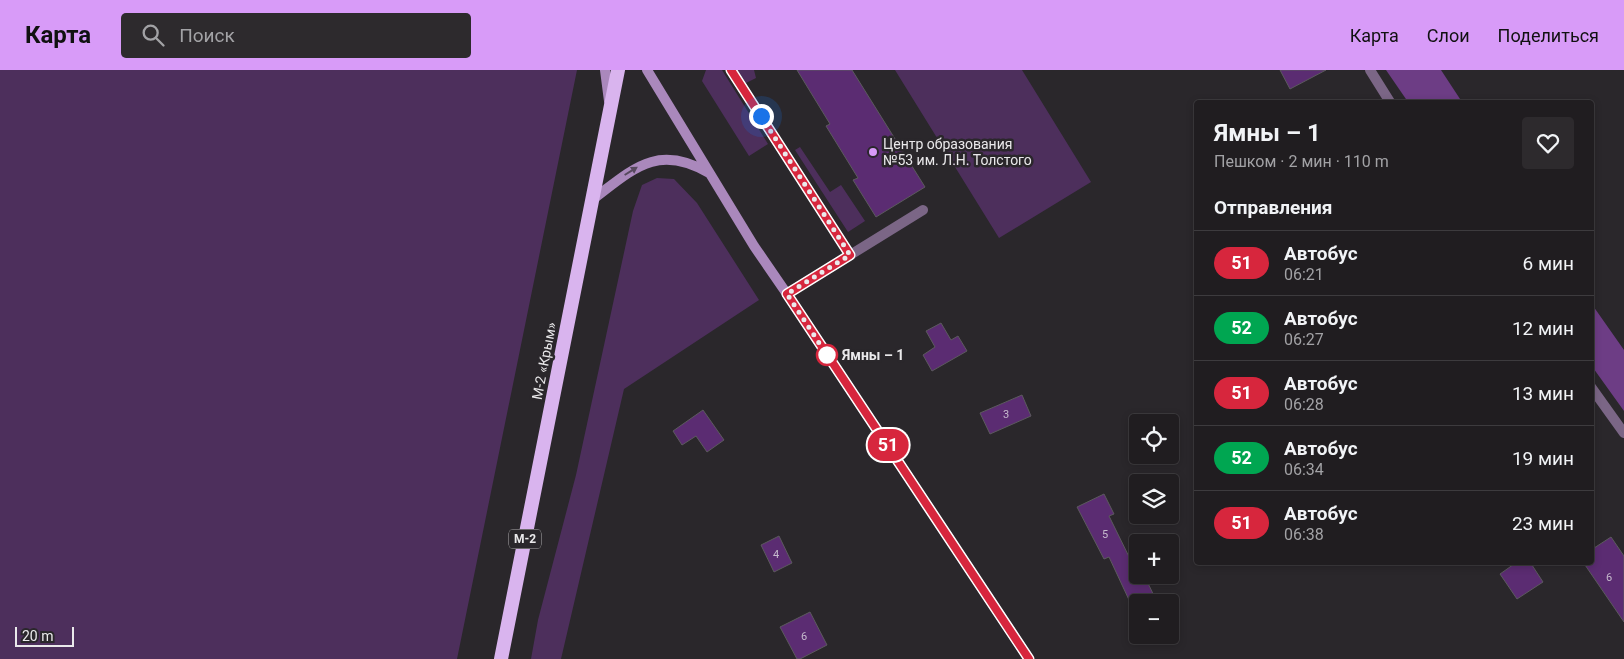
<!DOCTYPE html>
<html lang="ru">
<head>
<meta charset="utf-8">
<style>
	:root { --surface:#201d20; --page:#2d2a2d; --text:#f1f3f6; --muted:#a2a2a5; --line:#3d3b3e; --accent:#d89bf8 }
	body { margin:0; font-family:Roboto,sans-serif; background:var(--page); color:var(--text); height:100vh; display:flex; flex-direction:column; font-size:19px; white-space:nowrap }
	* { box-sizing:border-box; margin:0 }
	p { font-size:16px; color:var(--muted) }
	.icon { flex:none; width:28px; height:28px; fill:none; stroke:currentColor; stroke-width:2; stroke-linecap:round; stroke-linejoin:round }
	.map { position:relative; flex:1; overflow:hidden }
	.sheet { position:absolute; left:1194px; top:30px; width:400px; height:465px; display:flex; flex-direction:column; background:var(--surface); border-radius:5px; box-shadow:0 2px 8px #0003,0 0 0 1px var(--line) }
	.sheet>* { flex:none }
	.badge { padding:0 10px; border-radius:16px; font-size:18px; line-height:32px }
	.controls { position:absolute; left:1129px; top:344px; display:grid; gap:10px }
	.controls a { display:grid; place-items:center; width:50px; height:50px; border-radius:5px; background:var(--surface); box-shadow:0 2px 8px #0003,0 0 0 1px var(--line); font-size:25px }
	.scale { position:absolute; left:15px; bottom:12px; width:59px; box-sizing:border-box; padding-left:5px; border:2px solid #eae9eb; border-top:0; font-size:14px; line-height:18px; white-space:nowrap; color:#eae9eb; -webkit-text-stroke:4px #2a272b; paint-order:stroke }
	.you { position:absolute; width:25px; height:25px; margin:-12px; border:4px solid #fff; border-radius:50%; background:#1a73e8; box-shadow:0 0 0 8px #1a73e833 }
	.map>.badge { position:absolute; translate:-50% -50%; box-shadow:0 0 0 2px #fff }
	h2 { padding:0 20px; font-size:19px; line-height:45px }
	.round { display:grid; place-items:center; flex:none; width:52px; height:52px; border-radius:5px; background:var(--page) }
	.headline { display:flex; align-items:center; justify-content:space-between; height:85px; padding:0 20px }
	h1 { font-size:24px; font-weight:700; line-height:38px }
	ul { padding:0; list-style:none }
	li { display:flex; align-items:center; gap:15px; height:65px; padding:0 20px; border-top:1px solid var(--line) }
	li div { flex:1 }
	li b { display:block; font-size:19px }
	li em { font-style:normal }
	li .badge { min-width:55px; font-weight:700; text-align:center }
	header { display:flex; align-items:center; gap:30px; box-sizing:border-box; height:70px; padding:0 25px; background:var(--accent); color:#111 }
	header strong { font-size:24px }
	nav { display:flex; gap:28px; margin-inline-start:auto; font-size:18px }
	.search { width:350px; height:45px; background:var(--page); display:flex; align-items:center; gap:12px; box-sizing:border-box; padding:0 18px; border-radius:5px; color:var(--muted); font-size:19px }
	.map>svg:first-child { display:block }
	.green { fill:#4d2f5c }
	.forest { fill:#6d3d85 }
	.building { fill:#5b2c72; stroke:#5c5a5e }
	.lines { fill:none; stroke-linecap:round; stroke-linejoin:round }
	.service { stroke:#7b6686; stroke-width:10 }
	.minor { stroke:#7b6686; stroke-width:10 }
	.secondary { stroke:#aa88bc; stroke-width:10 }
	.trunk { stroke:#d9b4ee; stroke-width:14 }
	.oneway { fill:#57495e }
	.line-casing { stroke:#fff; stroke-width:11 }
	.line { stroke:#d7263d; stroke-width:8 }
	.walk { stroke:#eae9eb; stroke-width:5; stroke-dasharray:0 9 }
	.poi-dot { fill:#d89bf8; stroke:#2a272b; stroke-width:2 }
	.stop-dot { fill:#fff; stroke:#d7263d; stroke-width:2.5 }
	.labels { text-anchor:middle; stroke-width:5; stroke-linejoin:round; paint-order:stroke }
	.number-label { font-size:11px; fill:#c6bacd }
	.shield { fill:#2a272b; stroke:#b0afb1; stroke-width:1 }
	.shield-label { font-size:12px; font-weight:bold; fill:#eae9eb }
	.poi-label { font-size:14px; fill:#eae9eb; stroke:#2a272b; text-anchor:start }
	.stop-label { font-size:14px; font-weight:bold; fill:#eae9eb; stroke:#2a272b; text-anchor:start }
	.street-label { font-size:14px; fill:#eae9eb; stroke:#2a272b }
</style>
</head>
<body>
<header>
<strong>Карта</strong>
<div class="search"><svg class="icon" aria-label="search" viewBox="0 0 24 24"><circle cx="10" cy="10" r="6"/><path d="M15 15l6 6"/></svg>Поиск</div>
<nav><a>Карта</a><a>Слои</a><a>Поделиться</a></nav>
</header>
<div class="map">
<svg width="1624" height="589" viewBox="0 0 1624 589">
	<rect width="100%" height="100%" fill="#2a272b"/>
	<path class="green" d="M 0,0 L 577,0 L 457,589 L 0,589 Z
		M 706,0 L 722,0 L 768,74 L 749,86 L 702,11 Z
		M 737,0 L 754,0 L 756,8 L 746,13 Z
		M 895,0 L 1022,0 L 1091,112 L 999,168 Z
		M 800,77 L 830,122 L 841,115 L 865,151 L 848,162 L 795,80 Z
		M 657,108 L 674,109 L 697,133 L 759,230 L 624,319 L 561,589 L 531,589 L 538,550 L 576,405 L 633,141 L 642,115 Z"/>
	<path class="forest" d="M 1386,0 L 1441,0 L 1462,32 L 1408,32 Z
		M 1591,233 L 1624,280 L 1624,341 L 1591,295 Z"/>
	<path class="building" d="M 797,0 L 852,0 L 925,117 L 876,147 L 853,110 L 858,108 L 826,56 L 830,54 Z
		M 1280,0 L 1326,0 L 1290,19 Z
		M 941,253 L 951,270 L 958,266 L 967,281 L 932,301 L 923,285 L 935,277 L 926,261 Z
		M 1022,325 L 1031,346 L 990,364 L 980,343 Z
		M 703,340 L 724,370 L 707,382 L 696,366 L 682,375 L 673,361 Z
		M 1104,424 L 1114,444 L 1109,446 L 1138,505 L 1144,505 L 1157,532 L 1130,532 L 1109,487 L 1104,489 L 1077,437 Z
		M 779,466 L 792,493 L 774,502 L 761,475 Z
		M 1611,467 L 1624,486 L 1624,552 L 1583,492 L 1591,492 L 1591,480 Z
		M 1517,492 L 1530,492 L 1543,512 L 1517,529 L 1500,504 Z
		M 810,542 L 827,575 L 800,589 L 797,589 L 780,557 Z"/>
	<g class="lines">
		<path class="service" d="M 731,0 L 850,185
			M 787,224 L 923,140"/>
		<path class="minor" d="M 1370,0 L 1390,32
			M 1591,317 L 1624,363"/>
		<path class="secondary" d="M 605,0 L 609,31
			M 647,0 L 754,176 L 787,224 L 1029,589
			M 592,130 C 633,99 657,73 709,103"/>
		<path class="trunk" d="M 501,589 L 618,0"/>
	</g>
	<defs><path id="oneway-solid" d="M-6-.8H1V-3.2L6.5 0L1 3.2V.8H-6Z" transform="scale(1.25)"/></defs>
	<use class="oneway" href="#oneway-solid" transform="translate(631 101) rotate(-32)"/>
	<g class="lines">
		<g class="line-casing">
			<path id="line" d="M 731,0 L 850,185 L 787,224 L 1029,589"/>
		</g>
		<use href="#line" class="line"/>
		<path class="walk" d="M 761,46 L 850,185 L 787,224 L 827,285"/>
	</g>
	<circle class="poi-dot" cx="873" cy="82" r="5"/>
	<circle class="stop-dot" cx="827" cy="285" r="10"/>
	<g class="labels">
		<g class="number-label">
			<text x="1006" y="348">3</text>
			<text x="1105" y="468">5</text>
			<text x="776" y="488">4</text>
			<text x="1609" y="511">6</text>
			<text x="804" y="570">6</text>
		</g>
		<rect class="shield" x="509" y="459.5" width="32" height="19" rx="4"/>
		<g class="shield-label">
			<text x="525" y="473">М-2</text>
		</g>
		<g class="poi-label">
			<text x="883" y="79">Центр образования<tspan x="883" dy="16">№53 им. Л.Н. Толстого</tspan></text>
		</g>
		<g class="stop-label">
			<text x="842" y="290">Ямны – 1</text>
		</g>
		<g class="street-label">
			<text transform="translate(544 291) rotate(-79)" y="5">М-2 «Крым»</text>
		</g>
	</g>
</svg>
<div class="controls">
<a><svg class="icon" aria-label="locate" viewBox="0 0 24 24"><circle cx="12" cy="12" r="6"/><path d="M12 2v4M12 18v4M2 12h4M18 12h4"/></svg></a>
<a><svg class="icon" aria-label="layers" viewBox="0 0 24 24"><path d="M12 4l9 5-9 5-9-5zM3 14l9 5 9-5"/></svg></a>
<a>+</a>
<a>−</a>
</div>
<div class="scale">20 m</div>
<div class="you" style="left:761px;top:46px"></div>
<b class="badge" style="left:888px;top:375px;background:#d7263d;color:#fff">51</b>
<section class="sheet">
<div class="headline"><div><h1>Ямны – 1</h1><p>Пешком · 2 мин · 110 m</p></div><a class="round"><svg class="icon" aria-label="heart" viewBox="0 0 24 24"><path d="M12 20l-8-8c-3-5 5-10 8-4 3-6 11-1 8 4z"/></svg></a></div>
<h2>Отправления</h2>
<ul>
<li><span class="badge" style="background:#d7263d;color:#fff">51</span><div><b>Автобус</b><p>06:21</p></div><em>6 мин</em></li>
<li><span class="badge" style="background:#00a651;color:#fff">52</span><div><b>Автобус</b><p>06:27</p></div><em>12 мин</em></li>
<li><span class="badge" style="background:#d7263d;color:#fff">51</span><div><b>Автобус</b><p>06:28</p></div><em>13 мин</em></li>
<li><span class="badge" style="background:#00a651;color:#fff">52</span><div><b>Автобус</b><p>06:34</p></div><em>19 мин</em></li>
<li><span class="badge" style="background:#d7263d;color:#fff">51</span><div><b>Автобус</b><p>06:38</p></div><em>23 мин</em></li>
</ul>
</section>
</div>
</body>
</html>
